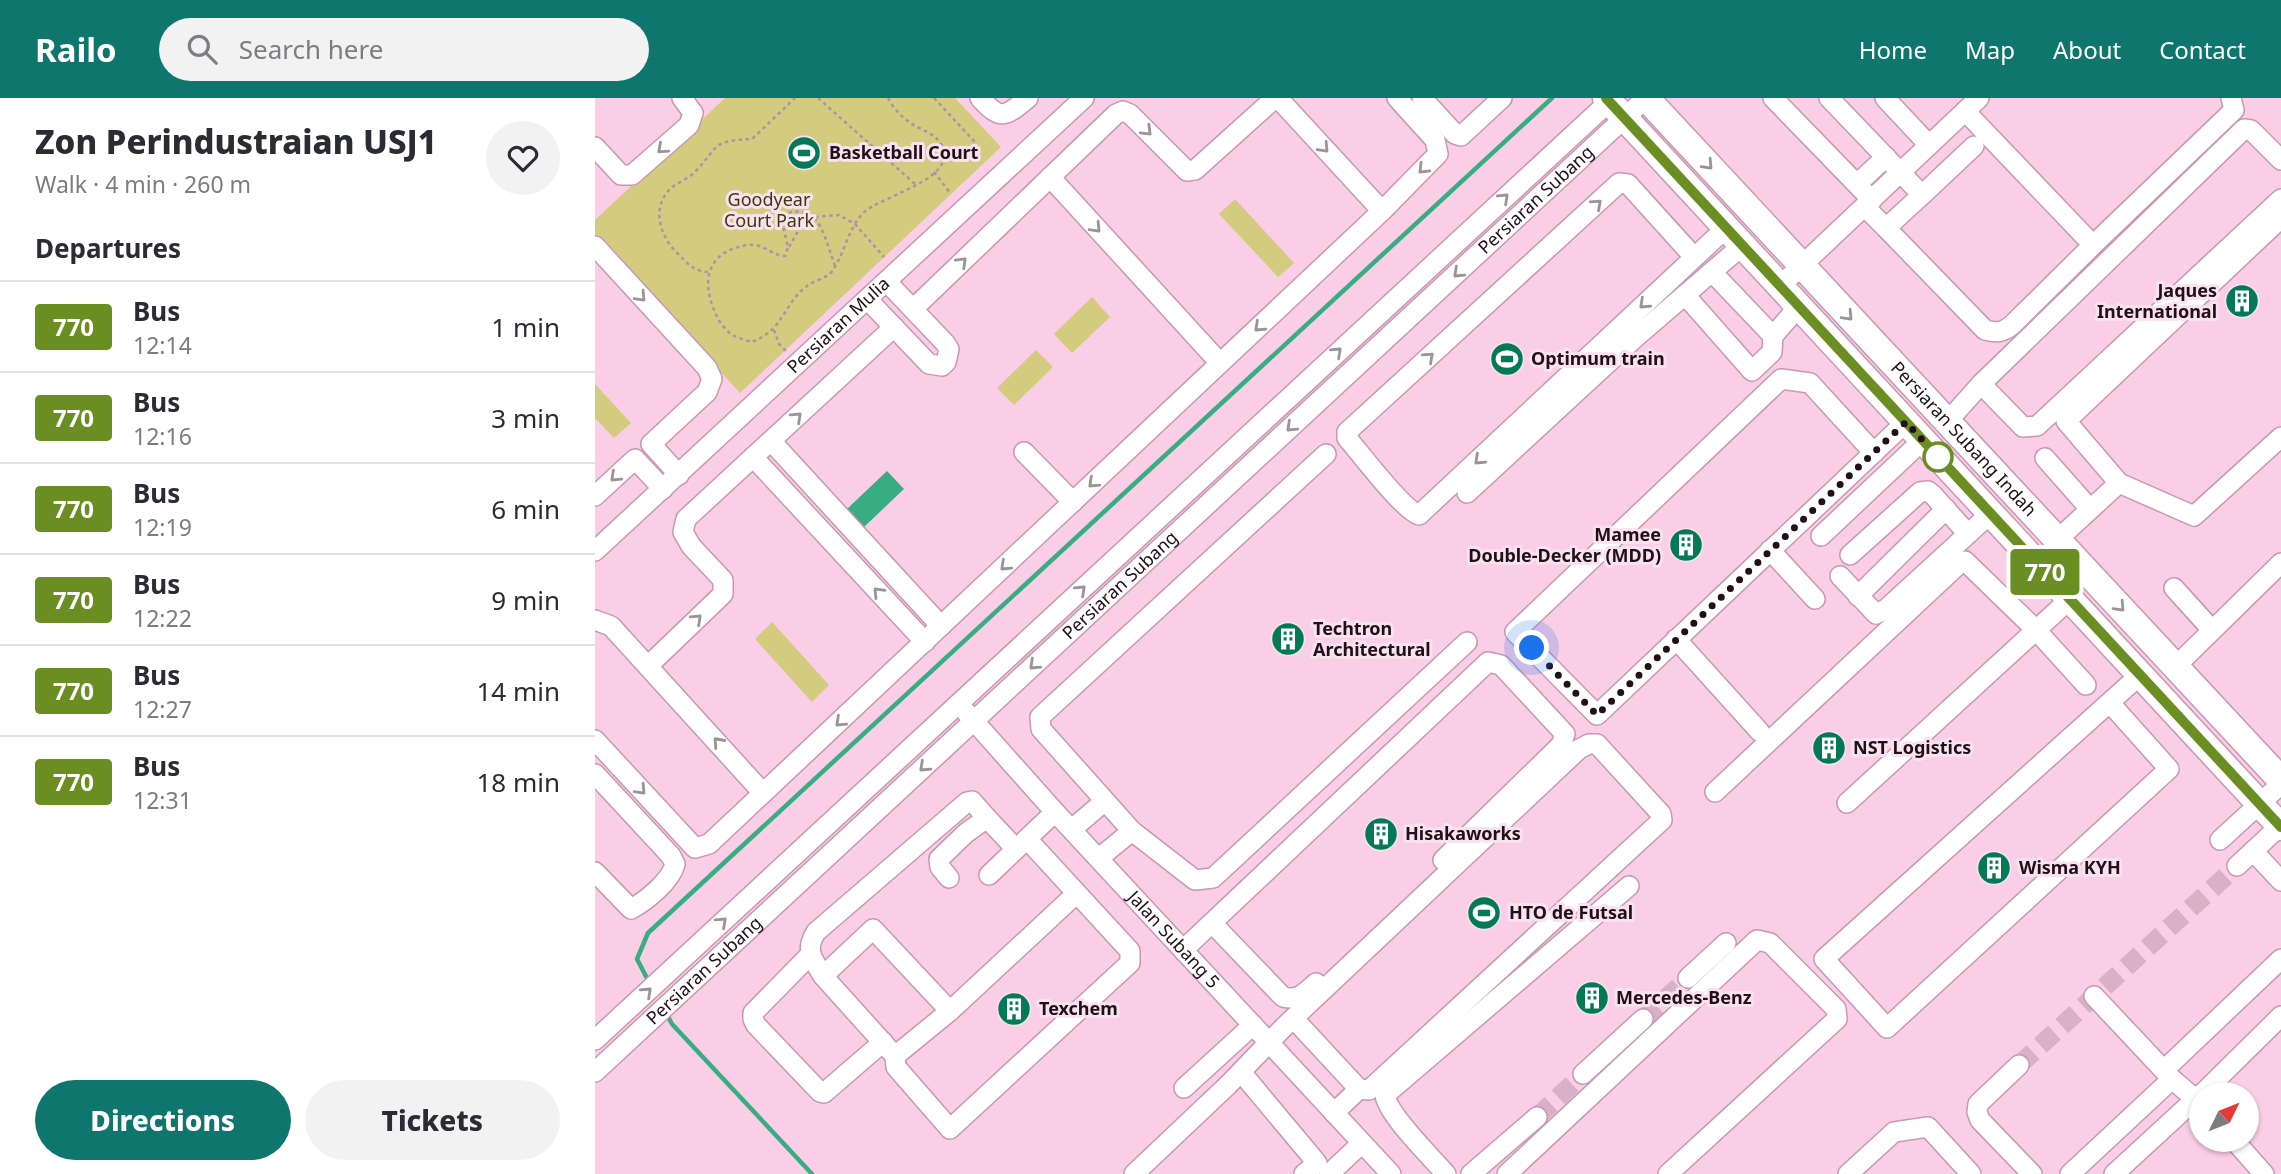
<!DOCTYPE html>
<html lang="en">
<head>
<meta charset="utf-8">
<style>
	:root { --surface:#fff; --page:#f2f2f3; --text:#2b2b33; --muted:#7c7c81; --line:#e1e1e2; --accent:#0f766e }
	body { margin:0; font-family:"Noto Sans",sans-serif; background:var(--page); color:var(--text); height:100vh; display:flex; flex-direction:column; font-size:26px; white-space:nowrap }
	* { box-sizing:border-box; margin:0 }
	p { font-size:23px; color:var(--muted) }
	.icon { flex:none; width:38px; height:38px; fill:none; stroke:currentColor; stroke-width:2; stroke-linecap:round; stroke-linejoin:round }
	.map { position:relative; flex:1; overflow:hidden }
	.details { display:flex; flex-direction:column; background:var(--surface); width:595px }
	.details>* { flex:none }
	.badge { padding:0 14px; border-radius:5px; font-size:24px; line-height:46px }
	.needle { width:46px; rotate:47deg }
	.tools { position:absolute; left:1594px; top:984px; display:grid; gap:14px }
	.tools a { display:grid; place-items:center; width:70px; height:70px; border-radius:50%; background:var(--surface); box-shadow:0 2px 5px #0004; font-size:35px }
	.you { position:absolute; width:35px; height:35px; margin:-18px; border:5px solid #fff; border-radius:50%; background:#1a73e8; box-shadow:0 0 0 10px #1a73e833 }
	.map>.badge { position:absolute; translate:-50% -50%; box-shadow:0 0 0 4px #fff }
	h2 { padding:0 35px; font-size:26px; line-height:63px }
	.round { display:grid; place-items:center; flex:none; width:74px; height:74px; border-radius:37px; background:var(--page) }
	.head { display:flex; align-items:center; justify-content:space-between; height:119px; padding:0 35px }
	h1 { font-size:33px; font-weight:800; line-height:52px }
	.cta { display:flex; gap:14px; margin-top:auto; padding:14px 35px }
	.cta a { flex:1; height:80px; border-radius:42px; background:var(--accent); color:#fff; font-size:28px; font-weight:800; line-height:80px; text-align:center }
	.cta a+a { background:var(--page); color:var(--text) }
	ul { padding:0; list-style:none }
	li { display:flex; align-items:center; gap:21px; height:91px; padding:0 35px; border-top:2px solid var(--line) }
	li div { flex:1 }
	li b { display:block; font-size:26px }
	li em { font-style:normal }
	li .badge { min-width:77px; font-weight:700; text-align:center }
	header { display:flex; align-items:center; gap:42px; box-sizing:border-box; height:98px; padding:0 35px; background:var(--accent); color:#fff }
	header strong { font-size:33px }
	nav { display:flex; gap:38px; margin-inline-start:auto; font-size:24px }
	.search { width:490px; height:63px; background:var(--page); display:flex; align-items:center; gap:18px; box-sizing:border-box; padding:0 24px; border-radius:38px; color:var(--muted); font-size:26px }
	main { display:flex; flex:1; min-height:0 }
	.map>svg:first-child { display:block }
	.green { fill:#d3cc7f }
	.water { fill:#38ad81 }
	.lines { fill:none; stroke-linecap:round; stroke-linejoin:round }
	.stream { stroke:#38ad81; stroke-width:4.5 }
	.minor-tunnel { stroke:#d9b1c7; stroke-width:19; stroke-dasharray:19 10; stroke-linecap:butt }
	.minor-casing { stroke:#c997b3; stroke-width:22 }
	.major-casing { stroke:#c997b3; stroke-width:29 }
	.path { stroke:#b390a4; stroke-width:2.5; stroke-dasharray:3.5 3.5; stroke-linecap:butt }
	.minor { stroke:#fff; stroke-width:19 }
	.major { stroke:#fff; stroke-width:26 }
	.oneway { stroke:#9b9398 }
	.line-casing { stroke:#fff; stroke-width:16 }
	.line { stroke:#6b8e23; stroke-width:10 }
	.walk { stroke:#210f19; stroke-width:7; stroke-dasharray:0 12.6 }
	.stop-dot { fill:#fff; stroke:#6b8e23; stroke-width:3.5 }
	.labels { text-anchor:middle; stroke-width:6; stroke-linejoin:round; paint-order:stroke }
	.poi-label { font-size:18px; font-weight:bold; fill:#210f19; stroke:#f8e2ee; text-anchor:start }
	.park-label { font-size:18px; fill:#3c380c; stroke:#f8e2ee }
	.street-label { font-size:18px; fill:#210f19; stroke:#f8e2ee }
</style>
</head>
<body>
<header>
<strong>Railo</strong>
<div class="search"><svg class="icon" aria-label="search" viewBox="0 0 24 24"><circle cx="10" cy="10" r="6"/><path d="M15 15l6 6"/></svg>Search here</div>
<nav><a>Home</a><a>Map</a><a>About</a><a>Contact</a></nav>
</header>
<main>
<section class="details">
<div class="head"><div><h1>Zon Perindustraian USJ1</h1><p>Walk · 4 min · 260 m</p></div><a class="round"><svg class="icon" aria-label="heart" viewBox="0 0 24 24"><path d="M12 20l-8-8c-3-5 5-10 8-4 3-6 11-1 8 4z"/></svg></a></div>
<h2>Departures</h2>
<ul>
<li><span class="badge" style="background:#6b8e23;color:#fff">770</span><div><b>Bus</b><p>12:14</p></div><em>1 min</em></li>
<li><span class="badge" style="background:#6b8e23;color:#fff">770</span><div><b>Bus</b><p>12:16</p></div><em>3 min</em></li>
<li><span class="badge" style="background:#6b8e23;color:#fff">770</span><div><b>Bus</b><p>12:19</p></div><em>6 min</em></li>
<li><span class="badge" style="background:#6b8e23;color:#fff">770</span><div><b>Bus</b><p>12:22</p></div><em>9 min</em></li>
<li><span class="badge" style="background:#6b8e23;color:#fff">770</span><div><b>Bus</b><p>12:27</p></div><em>14 min</em></li>
<li><span class="badge" style="background:#6b8e23;color:#fff">770</span><div><b>Bus</b><p>12:31</p></div><em>18 min</em></li>
</ul>
<div class="cta"><a>Directions</a><a>Tickets</a></div>
</section>
<div class="map">
<svg width="1686" height="1076" viewBox="0 0 1686 1076">
	<rect width="100%" height="100%" fill="#f9cee6"/>
	<path class="green" d="M 130,0 L 360,0 L 406,49 L 145,295 L 0,137 L 0,122 Z
		M 640,101 L 699,165 L 683,179 L 624,116 Z
		M 497,199 L 515,219 L 477,255 L 459,236 Z
		M 441,252 L 458,269 L 419,307 L 402,290 Z
		M 0,286 L 36,325 L 19,340 L 0,320 Z
		M 177,524 L 234,587 L 217,604 L 160,541 Z"/>
	<path class="water" d="M 292,373 L 309,391 L 269,429 L 252,411 Z"/>
	<g class="lines">
		<path class="stream" d="M 55,886 L 42,861 L 53,835 L 957,0
			M 71,915 L 77,926 L 217,1076"/>
		<path class="minor-tunnel" d="M 1048,921 L 1093,880
			M 1424,967 L 1642,768
			M 942,1019 L 988,976"/>
		<g class="minor-casing">
			<g id="minor">
				<path d="M 385,0 C 406,23 410,19 433,0"/>
				<path d="M 683,0 L 787,113"/>
				<path d="M 827,0 L 860,36 L 866,38 L 907,0"/>
				<path d="M 1178,0 L 1277,102"/>
				<path d="M 1234,0 L 1327,97 L 1291,130 L 1270,109"/>
				<path d="M 1290,0 L 1334,47"/>
				<path d="M 1370,13 L 1498,147 L 1639,12 L 1636,0"/>
				<path d="M 0,49 L 26,77 L 37,77 L 94,27 L 98,15 L 87,0"/>
				<path d="M 455,79 L 625,265"/>
				<path d="M 1262,86 L 1291,59"/>
				<path d="M 1327,97 L 1379,48"/>
				<path d="M 1291,130 L 1390,232 C 1401,235 1407,235 1417,227 L 1498,147"/>
				<path d="M 0,148 L 112,270 L 117,281 L 112,294 L 56,346 L 84,377"/>
				<path d="M 1099,159 L 1033,86 L 1024,85 L 752,334 L 752,340 C 766,356 807,411 824,417 L 1131,130"/>
				<path d="M 1117,174 L 1178,238"/>
				<path d="M 1185,188 L 1384,0"/>
				<path d="M 1090,197 L 1157,273 L 1177,254 L 1178,238 L 1204,208"/>
				<path d="M 273,202 L 334,266 L 347,268 L 351,264 L 354,251 L 350,245 L 292,184"/>
				<path d="M 318,211 L 521,16 L 528,13 L 535,16 L 592,73 L 600,72 L 680,0"/>
				<path d="M 1386,286 L 1428,329 L 1442,328 L 1686,101"/>
				<path d="M 1352,324 L 1386,286 L 1649,31 L 1656,32 L 1686,62"/>
				<path d="M 176,343 L 346,528"/>
				<path d="M 429,354 L 478,404"/>
				<path d="M 1279,355 L 1215,285 L 1186,281 L 920,534 L 1002,617 L 1311,324"/>
				<path d="M 158,359 L 330,544"/>
				<path d="M 1450,360 L 1495,411"/>
				<path d="M 1524,385 L 1599,418 L 1686,339"/>
				<path d="M 872,395 L 1041,239 L 1148,147"/>
				<path d="M 0,398 L 40,361 L 68,391"/>
				<path d="M 1226,438 L 1328,342"/>
				<path d="M 1462,442 L 1524,385 L 1471,323 L 1686,120"/>
				<path d="M 1175,452 L 1220,501"/>
				<path id="s1" d="M 0,453 L 489,0"/>
				<path d="M 1255,457 L 1325,394 L 1333,393 L 1338,397 L 1373,436"/>
				<path d="M 1245,478 L 1281,516 L 1291,511 L 1396,415"/>
				<path d="M 1579,490 L 1617,532"/>
				<path d="M 1263,498 L 1351,411"/>
				<path d="M 0,522 L 16,528 L 168,695"/>
				<path d="M 1081,541 L 1165,634"/>
				<path d="M 53,568 L 128,496 L 128,482 L 96,448 L 88,434 L 91,421 L 299,229"/>
				<path d="M 1580,569 L 1686,465"/>
				<path d="M 1515,605 L 1574,671 L 1292,930 L 1229,861 L 1545,577"/>
				<path id="s2" d="M 371,614 L 460,714 L 796,1076"/>
				<path d="M 0,642 L 100,750 L 114,746 L 787,113 L 843,56 L 840,42 L 802,0"/>
				<path d="M 0,676 L 76,758 L 80,766 C 76,783 51,803 36,811 L 0,774"/>
				<path d="M 1120,694 L 1365,465 L 1370,463 L 1441,532 L 1491,587"/>
				<path d="M 1252,705 L 1475,501"/>
				<path d="M 477,731 L 510,703"/>
				<path d="M 537,733 L 446,631 L 445,619 L 731,356"/>
				<path d="M 432,741 L 535,853 L 535,865 L 355,1031 L 301,969 L 300,958 L 355,913 L 482,795"/>
				<path d="M 1625,742 L 1686,686"/>
				<path d="M 1658,753 L 1686,783"/>
				<path d="M 504,760 L 537,733 L 600,782 L 618,780 L 872,544"/>
				<path d="M 1642,768 L 1685,728"/>
				<path d="M 394,777 L 460,714"/>
				<path d="M 354,780 L 345,769 L 344,761 L 371,735 L 392,720 L 421,751"/>
				<path d="M 617,825 L 688,899 C 703,903 710,895 721,885"/>
				<path d="M 588,852 L 893,564 L 906,567 L 970,636 L 966,647 L 848,762"/>
				<path d="M 216,856 L 158,915 L 158,921 L 161,927 L 225,994 L 229,995 L 288,944"/>
				<path d="M 228,878 C 218,861 209,853 221,834 L 372,704 L 377,703 L 392,720"/>
				<path d="M 1093,880 L 1131,845"/>
				<path d="M 1499,898 L 1577,981 L 1606,1006"/>
				<path d="M 0,942 L 1018,0"/>
				<path d="M 300,958 L 228,878 L 278,831 L 355,913"/>
				<path d="M 1424,967 L 1383,1006 L 1382,1014 L 1385,1022 L 1437,1076"/>
				<path d="M 1569,972 L 1686,861"/>
				<path id="s3" d="M 0,974 L 1051,0"/>
				<path d="M 646,974 L 722,1065 L 709,1076"/>
				<path d="M 988,976 L 1048,921"/>
				<path d="M 589,990 L 658,927"/>
				<path d="M 1607,996 L 1686,918"/>
				<path d="M 739,1015 L 764,991"/>
				<path d="M 1638,1041 L 1669,1076"/>
				<path d="M 539,1076 L 633,987 L 689,929 L 984,651 L 994,646 L 1002,646 L 1066,716 L 1067,722 L 774,992 L 764,991 L 699,921"/>
				<path d="M 734,1076 L 767,1045"/>
				<path d="M 851,1076 C 837,1060 792,1016 790,997 L 1034,788"/>
				<path d="M 876,1076 L 942,1019"/>
				<path d="M 912,1076 L 1162,842 L 1175,845 L 1241,911 L 1242,921 L 1073,1076"/>
				<path d="M 1253,1076 L 1299,1034 L 1333,1029 L 1376,1076"/>
				<path d="M 1475,1076 L 1577,981"/>
				<path d="M 1519,1076 L 1606,996"/>
			</g>
		</g>
		<g class="major-casing">
			<g id="major">
				<path d="M 1011,0 L 1686,729"/>
				<path id="s4" d="M 1051,0 L 1686,682"/>
			</g>
		</g>
		<path class="path" d="M 223,0 L 320,86
			M 339,0 L 380,44
			M 339,74 L 356,96
			M 194,149 L 209,123 L 219,119 L 244,117 L 260,126 L 289,159
			M 240,168 C 235,155 227,122 215,116 C 210,114 203,114 198,113 L 192,116 L 187,124 L 193,149 L 190,158 C 176,157 168,145 154,147 C 118,151 105,176 118,209 C 121,219 127,229 136,236 C 142,240 150,242 157,244 C 190,231 188,206 212,188 C 220,182 233,180 238,172 C 250,154 253,131 268,115 C 285,99 347,85 349,59 C 350,37 328,34 314,24 C 306,18 297,9 293,0
			M 113,174 C 97,173 93,165 82,155 C 66,139 56,112 74,92 C 81,85 93,81 100,74 C 125,47 116,43 157,41 L 200,0
			M 179,232 L 184,246 L 191,253"/>
		<use href="#minor" class="minor"/>
		<use href="#major" class="major"/>
	</g>
	<defs><path id="oneway-chevron" d="M-2-3.5L2.5 0L-2 3.5" fill="none" stroke-width="1.6" stroke-linecap="round" stroke-linejoin="round" transform="scale(1.75)"/></defs>
	<g class="oneway">
		<use href="#oneway-chevron" transform="translate(552 33) rotate(45)"/>
		<use href="#oneway-chevron" transform="translate(729 50) rotate(47)"/>
		<use href="#oneway-chevron" transform="translate(67 51) rotate(138)"/>
		<use href="#oneway-chevron" transform="translate(1113 67) rotate(47)"/>
		<use href="#oneway-chevron" transform="translate(828 71) rotate(135)"/>
		<use href="#oneway-chevron" transform="translate(909 100) rotate(-43)"/>
		<use href="#oneway-chevron" transform="translate(1002 106) rotate(-42)"/>
		<use href="#oneway-chevron" transform="translate(501 130) rotate(47)"/>
		<use href="#oneway-chevron" transform="translate(367 164) rotate(-44)"/>
		<use href="#oneway-chevron" transform="translate(863 175) rotate(137)"/>
		<use href="#oneway-chevron" transform="translate(46 199) rotate(47)"/>
		<use href="#oneway-chevron" transform="translate(1049 206) rotate(137)"/>
		<use href="#oneway-chevron" transform="translate(1253 218) rotate(47)"/>
		<use href="#oneway-chevron" transform="translate(664 229) rotate(137)"/>
		<use href="#oneway-chevron" transform="translate(742 254) rotate(-43)"/>
		<use href="#oneway-chevron" transform="translate(834 259) rotate(-42)"/>
		<use href="#oneway-chevron" transform="translate(202 319) rotate(-43)"/>
		<use href="#oneway-chevron" transform="translate(696 329) rotate(137)"/>
		<use href="#oneway-chevron" transform="translate(884 362) rotate(137)"/>
		<use href="#oneway-chevron" transform="translate(20 379) rotate(137)"/>
		<use href="#oneway-chevron" transform="translate(498 385) rotate(137)"/>
		<use href="#oneway-chevron" transform="translate(410 468) rotate(137)"/>
		<use href="#oneway-chevron" transform="translate(486 492) rotate(-43)"/>
		<use href="#oneway-chevron" transform="translate(283 494) rotate(-133)"/>
		<use href="#oneway-chevron" transform="translate(1525 509) rotate(47)"/>
		<use href="#oneway-chevron" transform="translate(102 521) rotate(-43)"/>
		<use href="#oneway-chevron" transform="translate(439 567) rotate(137)"/>
		<use href="#oneway-chevron" transform="translate(245 624) rotate(137)"/>
		<use href="#oneway-chevron" transform="translate(123 644) rotate(-132)"/>
		<use href="#oneway-chevron" transform="translate(329 669) rotate(137)"/>
		<use href="#oneway-chevron" transform="translate(46 692) rotate(47)"/>
		<use href="#oneway-chevron" transform="translate(127 824) rotate(-43)"/>
		<use href="#oneway-chevron" transform="translate(52 894) rotate(-43)"/>
	</g>
	<g class="lines">
		<g class="line-casing">
			<path id="line" d="M 1011,0 L 1686,729"/>
		</g>
		<use href="#line" class="line"/>
		<path class="walk" d="M 937,550 L 1002,617 L 1311,324 L 1345,361 L 1343,359"/>
	</g>
	<defs>
		<g id="stadium-disc" transform="scale(1.75)"><circle r="9.5" fill="#047955" stroke="#f8e2ee"/><path d="M0-5a6.5 5 0 1 0 0 10a6.5 5 0 1 0 0-10ZM-3.5-1.8h7v3.6h-7Z" fill="#fff"/></g>
		<g id="building-disc" transform="scale(1.75)"><circle r="9.5" fill="#047955" stroke="#f8e2ee"/><path d="M-4-6H4V6H1V3H-1V6H-4ZM-2.5-4.3h1.7v1.8h-1.7ZM.8-4.3h1.7v1.8H.8ZM-2.5-1h1.7V.8h-1.7ZM.8-1h1.7V.8H.8Z" fill="#fff"/></g>
	</defs>
	<g fill-rule="evenodd">
		<use href="#stadium-disc" x="209" y="55"/>
		<use href="#building-disc" x="1647" y="203"/>
		<use href="#stadium-disc" x="912" y="261"/>
		<use href="#building-disc" x="1091" y="447"/>
		<use href="#building-disc" x="693" y="541"/>
		<use href="#building-disc" x="1234" y="650"/>
		<use href="#building-disc" x="786" y="736"/>
		<use href="#building-disc" x="1399" y="770"/>
		<use href="#stadium-disc" x="889" y="815"/>
		<use href="#building-disc" x="997" y="900"/>
		<use href="#building-disc" x="419" y="911"/>
	</g>
	<circle class="stop-dot" cx="1343" cy="359" r="14"/>
	<g class="labels">
		<g class="poi-label">
			<text x="234" y="61">Basketball Court</text>
			<text x="1622" y="199" text-anchor="end">Jaques<tspan x="1622" dy="21">International</tspan></text>
			<text x="936" y="267">Optimum train</text>
			<text x="1066" y="443" text-anchor="end">Mamee<tspan x="1066" dy="21">Double-Decker (MDD)</tspan></text>
			<text x="718" y="537">Techtron<tspan x="718" dy="21">Architectural</tspan></text>
			<text x="1258" y="656">NST Logistics</text>
			<text x="810" y="742">Hisakaworks</text>
			<text x="1424" y="776">Wisma KYH</text>
			<text x="914" y="821">HTO de Futsal</text>
			<text x="1021" y="906">Mercedes-Benz</text>
			<text x="444" y="917">Texchem</text>
		</g>
		<g class="park-label">
			<text x="174" y="108">Goodyear<tspan x="174" dy="21">Court Park</tspan></text>
		</g>
		<g class="street-label">
			<text dy="6" stroke="none"><textPath href="#s3" startOffset="1283">Persiaran Subang</textPath></text>
			<text dy="6" stroke="none"><textPath href="#s1" startOffset="332">Persiaran Mulia</textPath></text>
			<text dy="6" stroke="none"><textPath href="#s4" startOffset="466">Persiaran Subang Indah</textPath></text>
			<text dy="6" stroke="none"><textPath href="#s3" startOffset="716">Persiaran Subang</textPath></text>
			<text dy="6" stroke="none"><textPath href="#s2" startOffset="308">Jalan Subang 5</textPath></text>
			<text dy="6" stroke="none"><textPath href="#s3" startOffset="149">Persiaran Subang</textPath></text>
		</g>
	</g>
</svg>
<div class="tools">
<a><svg class="needle" viewBox="-14 -14 28 28"><path d="M0-13l5 13h-10z" fill="#e53935"/><path d="M0 13l5-13h-10z" fill="#7c7c81"/></svg></a>
</div>
<div class="you" style="left:937px;top:550px"></div>
<b class="badge" style="left:1450px;top:474px;background:#6b8e23;color:#fff">770</b>
</div>
</main>
</body>
</html>
